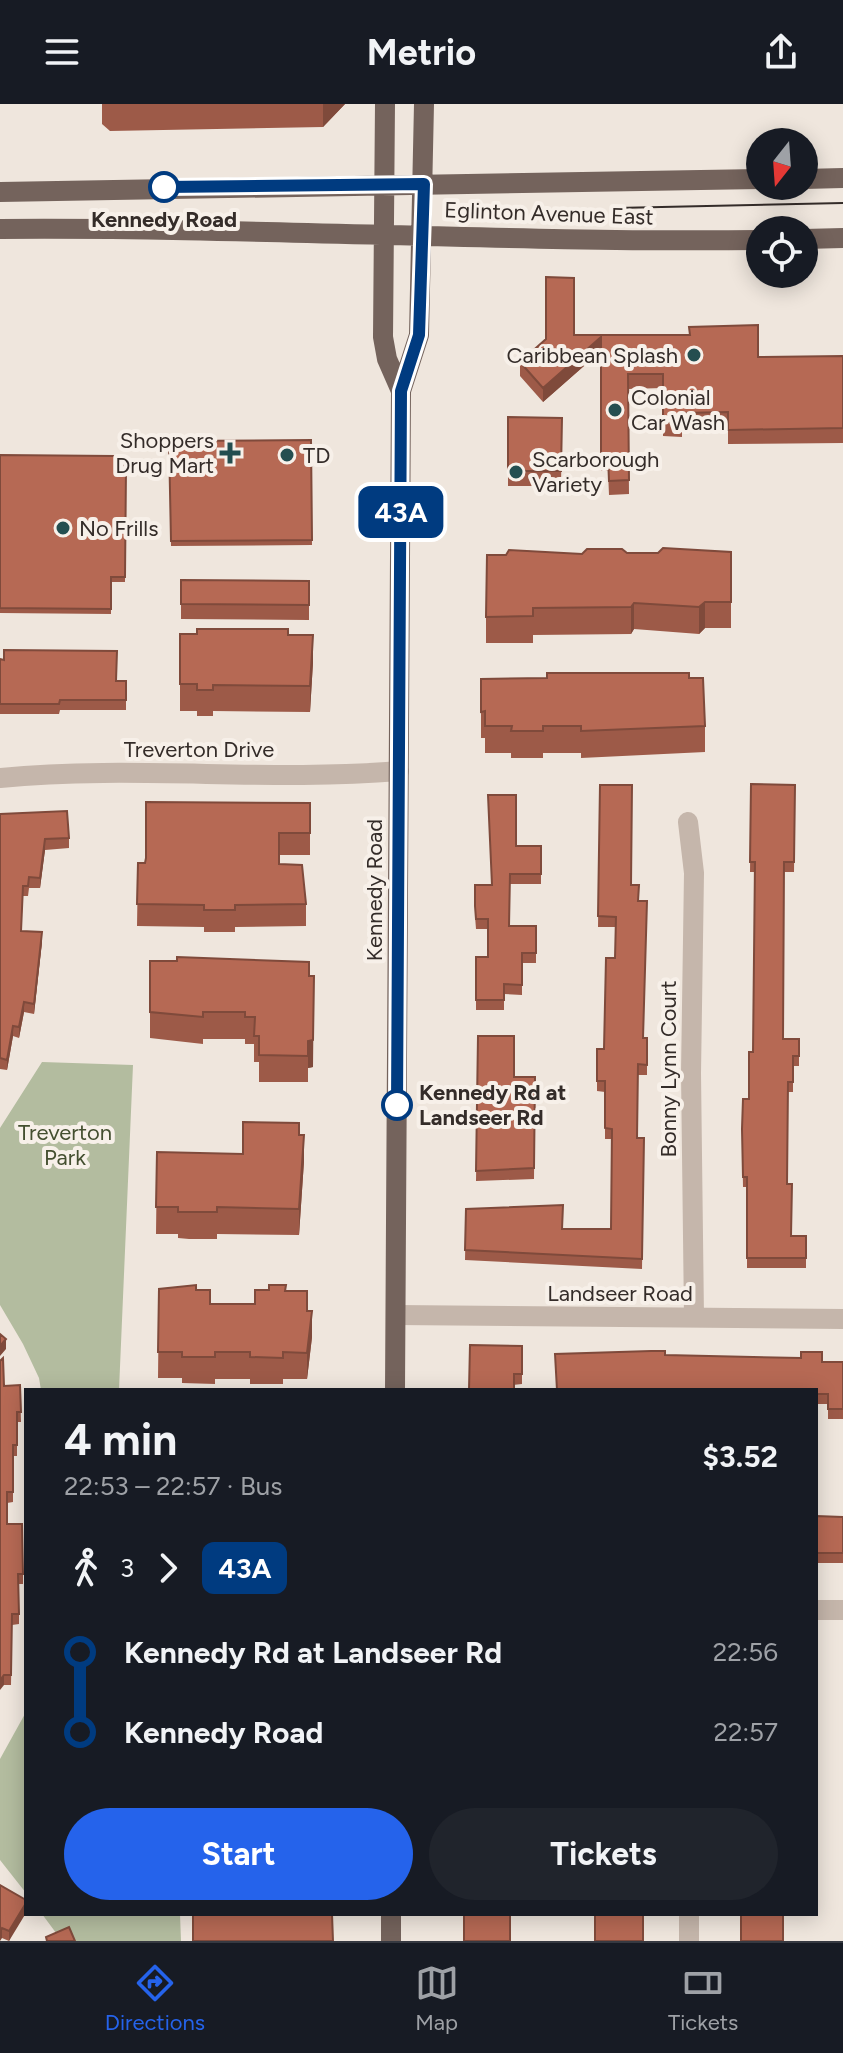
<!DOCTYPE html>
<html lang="en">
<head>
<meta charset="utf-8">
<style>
	:root { --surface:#171b24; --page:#20242c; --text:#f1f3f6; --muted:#9ea1a6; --line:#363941; --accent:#2563eb }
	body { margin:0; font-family:Figtree,sans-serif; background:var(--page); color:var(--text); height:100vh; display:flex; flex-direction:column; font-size:30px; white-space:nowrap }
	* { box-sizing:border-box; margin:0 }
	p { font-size:26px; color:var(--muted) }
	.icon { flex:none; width:44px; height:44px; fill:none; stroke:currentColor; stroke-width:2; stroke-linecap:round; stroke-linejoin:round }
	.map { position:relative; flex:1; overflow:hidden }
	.sheet { position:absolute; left:24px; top:1284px; width:794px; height:528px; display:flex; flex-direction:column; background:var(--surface); border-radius:0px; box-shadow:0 4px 20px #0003 }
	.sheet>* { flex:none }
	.badge { padding:0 16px; border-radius:12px; font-size:28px; line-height:52px }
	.needle { width:52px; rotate:197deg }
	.buttons { position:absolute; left:746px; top:24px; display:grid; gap:16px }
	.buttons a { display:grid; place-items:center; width:72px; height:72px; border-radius:50%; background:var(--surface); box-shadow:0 4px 20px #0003; font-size:40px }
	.map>.badge { position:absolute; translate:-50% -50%; box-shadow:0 0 0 4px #fff }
	.legs { display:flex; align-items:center; gap:12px; height:88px; padding:0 40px; font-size:26px }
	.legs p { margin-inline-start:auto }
	.overview { display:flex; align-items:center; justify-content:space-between; height:136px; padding:0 40px }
	h1 { font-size:44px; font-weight:700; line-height:60px }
	.action { display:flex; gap:16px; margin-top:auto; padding:16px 40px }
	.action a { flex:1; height:92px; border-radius:48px; background:var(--accent); color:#fff; font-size:32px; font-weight:700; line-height:92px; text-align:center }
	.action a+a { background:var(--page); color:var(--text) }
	ul { padding:0 40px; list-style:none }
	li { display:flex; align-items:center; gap:28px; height:80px; font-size:30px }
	li i { display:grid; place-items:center; width:12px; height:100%; margin:0 10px; background:currentColor }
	li i::after { content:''; width:20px; height:20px; margin:-10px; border:6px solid; border-radius:50%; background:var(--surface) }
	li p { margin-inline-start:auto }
	li:first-child i { background:linear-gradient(#0000 50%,currentColor 0) }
	li:last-child i { background:linear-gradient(currentColor 50%,#0000 0) }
	header { display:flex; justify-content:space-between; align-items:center; height:104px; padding:0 40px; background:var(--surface); font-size:36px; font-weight:700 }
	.tabs { display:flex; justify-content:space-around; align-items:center; height:112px; border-top:2px solid var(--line); background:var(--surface); font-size:22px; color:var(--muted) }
	.tabs a { display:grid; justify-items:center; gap:4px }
	.tabs .active { color:var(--accent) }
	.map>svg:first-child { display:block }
	.green { fill:#b3bc9f }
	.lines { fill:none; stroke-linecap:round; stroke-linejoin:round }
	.minor { stroke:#c5b6ab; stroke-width:20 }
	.major { stroke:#74635c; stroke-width:20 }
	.tram { stroke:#342c29; stroke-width:2 }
	.wall { fill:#9d5a48 }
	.shaded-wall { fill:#7f4a3b }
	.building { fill:#b66954; stroke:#7f4a3b; stroke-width:2 }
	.line-1-casing { stroke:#fff; stroke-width:18 }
	.line-1 { stroke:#003b80; stroke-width:12 }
	.stop-1-dot { fill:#fff; stroke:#003b80; stroke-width:4 }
	.poi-dot { fill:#244e50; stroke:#f7f0e9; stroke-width:3 }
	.labels { text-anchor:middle; stroke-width:8; stroke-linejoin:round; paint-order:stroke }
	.street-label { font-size:22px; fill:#342c29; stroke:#f7f0e9 }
	.stop-label { font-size:22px; font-weight:bold; fill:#342c29; stroke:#f7f0e9 }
	.poi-label { font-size:22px; fill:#342c29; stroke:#f7f0e9; text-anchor:start }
	.park-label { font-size:22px; fill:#444f30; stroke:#f7f0e9 }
</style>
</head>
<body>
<header><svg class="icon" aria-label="menu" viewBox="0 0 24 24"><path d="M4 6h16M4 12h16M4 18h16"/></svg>Metrio<svg class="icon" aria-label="share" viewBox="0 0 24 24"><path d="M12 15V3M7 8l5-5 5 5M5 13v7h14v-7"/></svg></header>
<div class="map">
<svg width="843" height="1837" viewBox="0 0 843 1837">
	<rect width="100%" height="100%" fill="#efe6dd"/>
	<path class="green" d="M 42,958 L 133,961 L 119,1286 L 41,1286 L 39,1274 L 23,1240 L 0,1201 L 0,1024 Z
		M 26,1608 L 26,1789 L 0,1756 L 0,1655 Z
		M 42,1810 L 180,1810 L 181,1837 L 62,1837 Z"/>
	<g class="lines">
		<path class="minor" d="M 0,674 C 133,661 266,678 399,667
			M 688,718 L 694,769 L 691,969 L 694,1213
			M 396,1211 L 843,1215
			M 816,1506 L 843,1506
			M 689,1810 L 689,1837"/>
		<path class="major" d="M 385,0 L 383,233 L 387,255 L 401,287
			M 804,75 L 843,74
			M 0,88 L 760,75
			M 0,125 C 254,123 507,139 760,136
			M 804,135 L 843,134
			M 395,1286 L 401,287 L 419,231 L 424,0
			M 391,1837 L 391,1810"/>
		<path class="tram" d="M 616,104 L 843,99"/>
	</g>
	<path class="wall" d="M 102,0 L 345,0 L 323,23 L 110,27 L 102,20 Z
		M 574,231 L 758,253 L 843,252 L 843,339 L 728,340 L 728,322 L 682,323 L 682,333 L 663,332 L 663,284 L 628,285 L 629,390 L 609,391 L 608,367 L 601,367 L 601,247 L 543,298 L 520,272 L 520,258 Z
		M 508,313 L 562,314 L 561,382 L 508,382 Z
		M 311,336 L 312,441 L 171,442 L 169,337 Z
		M 0,351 L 126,364 L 125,478 L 111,478 L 111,510 L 0,509 Z
		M 731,448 L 731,524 L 705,524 L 699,530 L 634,525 L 631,530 L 533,531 L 533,539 L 486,539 L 486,513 L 627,449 Z
		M 181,476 L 309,477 L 309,516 L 181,515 Z
		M 180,530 L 288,531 L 313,558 L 310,608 L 213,607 L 213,612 L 197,612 L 197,607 L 180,607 Z
		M 0,555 L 116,577 L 126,577 L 126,606 L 60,606 L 59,610 L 0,610 Z
		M 689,574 L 705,622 L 705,648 L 581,654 L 581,649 L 543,649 L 543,654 L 511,654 L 511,649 L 485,649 L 485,634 L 481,634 L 481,575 Z
		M 751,680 L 795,681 L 794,768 L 784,768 L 783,935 L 799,935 L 799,962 L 793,962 L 793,988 L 788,988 L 787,1080 L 792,1132 L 806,1132 L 806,1164 L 747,1164 L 747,1083 L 743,1083 L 742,1025 L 749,995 L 753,948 L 755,768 L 750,768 Z
		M 600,681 L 631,781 L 639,797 L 643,934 L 647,934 L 647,971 L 638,971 L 637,1034 L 644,1034 L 642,1165 L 465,1156 L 466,1105 L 562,1125 L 611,1125 L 612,1035 L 605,1035 L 605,988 L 597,987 L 597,945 L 604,945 L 615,854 L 615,823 L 598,823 Z
		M 310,699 L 310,751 L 279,751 L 279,760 L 306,800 L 306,822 L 235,823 L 235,828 L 204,828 L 204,823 L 137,822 L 138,759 L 145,759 L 146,754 Z
		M 0,717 L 69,734 L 69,744 L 45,746 L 40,784 L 29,784 L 28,792 L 23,792 L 21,827 L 42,838 L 34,910 L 24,908 L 19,934 L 13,932 L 7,966 L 0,965 Z
		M 516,742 L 541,742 L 541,780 L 510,780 L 509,822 L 536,822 L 536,859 L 522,859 L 522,891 L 504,890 L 504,906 L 476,906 L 476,853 L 488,853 L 488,825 L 476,825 L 475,812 L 475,781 L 492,781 Z
		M 150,857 L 309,872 L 313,963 L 308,964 L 308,978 L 259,978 L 259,958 L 254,958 L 254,940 L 245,940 L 245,935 L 203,935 L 203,940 L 150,934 Z
		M 478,932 L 514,973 L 535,973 L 534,1075 L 476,1077 Z
		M 299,1031 L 304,1057 L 299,1131 L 217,1130 L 217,1135 L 189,1135 L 178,1134 L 178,1130 L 156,1130 L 157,1048 L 243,1050 Z
		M 159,1185 L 196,1186 L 210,1200 L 255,1200 L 285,1187 L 307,1207 L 312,1233 L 307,1275 L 283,1275 L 283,1280 L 250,1280 L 250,1275 L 215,1275 L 215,1280 L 182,1279 L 182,1274 L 158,1274 Z
		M 522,1242 L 522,1280 L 469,1286 Z
		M 555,1250 L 665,1251 L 843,1258 L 843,1315 L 828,1315 L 828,1300 L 816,1300 L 816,1286 L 557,1286 Z
		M 20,1281 L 21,1318 L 17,1318 L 17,1352 L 13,1352 L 13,1398 L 7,1399 L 7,1420 L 23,1470 L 23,1480 L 19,1480 L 19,1520 L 12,1521 L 11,1581 L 4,1581 L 4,1282 Z
		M 816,1412 L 843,1413 L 843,1459 L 816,1459 Z
		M 0,1781 L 26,1796 L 9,1837 L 2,1834 Z"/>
	<path class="shaded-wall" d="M 323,0 L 345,0 L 323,23 Z
		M 601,233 L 601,247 L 543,298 L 543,284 Z
		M 705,498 L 705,524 L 699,530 L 699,503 Z
		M 634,499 L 634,525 L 631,530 L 631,503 Z
		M 313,531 L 313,558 L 310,608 L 310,582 Z
		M 45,735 L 45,746 L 40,784 L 40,774 Z
		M 42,828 L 42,838 L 34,910 L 34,900 Z
		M 314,872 L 313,963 L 308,964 L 308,978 L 308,937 Z
		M 24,898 L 24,908 L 19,934 L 19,923 Z
		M 13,922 L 13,932 L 7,966 L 7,956 Z
		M 304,1031 L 304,1057 L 299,1131 L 299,1105 Z
		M 312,1207 L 312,1233 L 307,1275 L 307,1249 Z
		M 6,1235 L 6,1245 L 0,1252 L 0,1242 Z
		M 4,1571 L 4,1581 L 0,1586 L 0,1576 Z
		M 26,1799 L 26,1809 L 9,1837 L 9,1827 Z
		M 2,1824 L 2,1834 L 0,1837 L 0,1828 Z"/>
	<path class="building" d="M 546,173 L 574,174 L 574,231 L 690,231 L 689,223 L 758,221 L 758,253 L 843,252 L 843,324 L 728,326 L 728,308 L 682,309 L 682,318 L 663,318 L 663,270 L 628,270 L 629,376 L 609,377 L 608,353 L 601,353 L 601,233 L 543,284 L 520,258 L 546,235 Z
		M 508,313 L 562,314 L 561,367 L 508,367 Z
		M 311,336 L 312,436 L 171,437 L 169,337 Z
		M 0,351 L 114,352 L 126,364 L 125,473 L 111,473 L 111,505 L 0,504 Z
		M 663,444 L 731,448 L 731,498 L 705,498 L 699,503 L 634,499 L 631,503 L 533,504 L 533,512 L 486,513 L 487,451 L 506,451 L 509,446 L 582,450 L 587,445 L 622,445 L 627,449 L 658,449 Z
		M 181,476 L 309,477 L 309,501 L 181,500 Z
		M 197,525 L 288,525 L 288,531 L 313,531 L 310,582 L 213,581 L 213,586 L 197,586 L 197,580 L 180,580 L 180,530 L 197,530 Z
		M 4,546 L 117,547 L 116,577 L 126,577 L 126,596 L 60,596 L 59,600 L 0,600 L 0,555 L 4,556 Z
		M 547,569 L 689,569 L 689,574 L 703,574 L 705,622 L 581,627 L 581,622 L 543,622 L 543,627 L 511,627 L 512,622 L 485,622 L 485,607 L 481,608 L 481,575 L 547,574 Z
		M 751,680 L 795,681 L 794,758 L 784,758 L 783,935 L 799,935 L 799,952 L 793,952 L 793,978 L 788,978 L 787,1080 L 792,1080 L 791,1132 L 806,1132 L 806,1154 L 747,1154 L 747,1073 L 743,1073 L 742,1025 L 743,995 L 749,995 L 749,948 L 753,948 L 755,758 L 750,758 Z
		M 600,681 L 632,681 L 631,781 L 639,781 L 638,797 L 647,797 L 643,934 L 647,934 L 647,961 L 638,960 L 637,1034 L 644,1034 L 642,1155 L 465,1146 L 466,1105 L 563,1101 L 562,1125 L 611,1125 L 612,1025 L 605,1024 L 605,977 L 597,977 L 597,945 L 604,945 L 606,854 L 615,854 L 616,813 L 598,812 Z
		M 488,691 L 516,691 L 516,742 L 541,742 L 541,770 L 510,770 L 509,822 L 536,822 L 536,849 L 522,849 L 522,881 L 504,880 L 504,896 L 476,896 L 476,853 L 488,853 L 488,815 L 476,815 L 475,802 L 475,781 L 492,781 Z
		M 146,698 L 310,699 L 310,729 L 279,729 L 279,760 L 302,761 L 306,800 L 235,801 L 235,806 L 204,806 L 204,801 L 137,800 L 138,759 L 145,759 L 146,754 Z
		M 67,707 L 69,734 L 45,735 L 40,774 L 29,773 L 28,782 L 23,782 L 21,827 L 42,828 L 34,900 L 24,898 L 19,923 L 13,922 L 7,956 L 0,954 L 0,710 Z
		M 177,853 L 309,858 L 309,872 L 314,872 L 313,936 L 308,937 L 308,952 L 259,951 L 259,932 L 254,932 L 255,913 L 245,913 L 245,908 L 203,908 L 203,913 L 150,908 L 150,857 L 177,857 Z
		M 478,932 L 514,932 L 514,973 L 535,973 L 534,1064 L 476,1067 Z
		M 243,1018 L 299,1019 L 299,1031 L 304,1031 L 299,1105 L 217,1103 L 217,1108 L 178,1108 L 178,1103 L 156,1103 L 157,1048 L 243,1050 Z
		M 196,1181 L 196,1186 L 210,1186 L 210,1200 L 255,1200 L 255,1186 L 269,1186 L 269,1181 L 286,1181 L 285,1187 L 307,1187 L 307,1207 L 312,1207 L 307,1249 L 283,1248 L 283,1254 L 250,1253 L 250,1248 L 215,1248 L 215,1253 L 182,1253 L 182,1248 L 158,1248 L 159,1185 Z
		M 0,1230 L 6,1235 L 0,1242 Z
		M 470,1241 L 522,1242 L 522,1270 L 514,1270 L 514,1286 L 469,1286 Z
		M 651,1247 L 665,1247 L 665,1251 L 801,1254 L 801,1248 L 822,1248 L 822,1258 L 843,1258 L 843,1305 L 828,1305 L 828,1290 L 816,1290 L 816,1286 L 557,1286 L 555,1250 Z
		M 3,1254 L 4,1282 L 20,1281 L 21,1308 L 17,1308 L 17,1341 L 13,1341 L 13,1388 L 7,1388 L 7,1420 L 22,1420 L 23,1470 L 18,1470 L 19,1510 L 12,1510 L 11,1571 L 4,1571 L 0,1576 L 0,1257 Z
		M 816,1412 L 843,1413 L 843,1449 L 816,1449 Z
		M 0,1781 L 26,1796 L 26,1799 L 9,1827 L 2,1824 L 0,1828 Z
		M 193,1810 L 332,1810 L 333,1837 L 193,1837 Z
		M 464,1810 L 510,1810 L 510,1837 L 464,1837 Z
		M 595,1810 L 643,1810 L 643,1837 L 595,1837 Z
		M 741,1810 L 783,1810 L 783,1837 L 741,1837 Z
		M 69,1823 L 75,1837 L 47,1837 L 46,1833 Z"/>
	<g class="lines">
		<g class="line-1-casing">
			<path id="line-1" d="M 164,83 L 424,80 L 419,231 L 401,287 L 397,1001"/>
		</g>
		<use href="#line-1" class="line-1"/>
	</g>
	<g class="stop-1-dot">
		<circle cx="164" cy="83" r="14"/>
		<circle cx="397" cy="1001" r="14"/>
	</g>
	<g class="poi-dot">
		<circle cx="694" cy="251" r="8"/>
		<circle cx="615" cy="306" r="8"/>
		<path d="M226 337h8v8h8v8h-8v8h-8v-8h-8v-8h8z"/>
		<circle cx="287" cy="351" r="8"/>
		<circle cx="516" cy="368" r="8"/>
		<circle cx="63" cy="424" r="8"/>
	</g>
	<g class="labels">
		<g class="street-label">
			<text transform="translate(549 109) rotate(2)" y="8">Eglinton Avenue East</text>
			<text x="199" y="653">Treverton Drive</text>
			<text transform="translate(374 786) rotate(-90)" y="8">Kennedy Road</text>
			<text transform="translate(668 965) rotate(-90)" y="8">Bonny Lynn Court</text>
			<text x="620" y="1197">Landseer Road</text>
		</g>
		<g class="stop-label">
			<text x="164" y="123">Kennedy Road</text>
			<text x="419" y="996" text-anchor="start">Kennedy Rd at<tspan x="419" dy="25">Landseer Rd</tspan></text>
		</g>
		<g class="poi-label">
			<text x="678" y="259" text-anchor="end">Caribbean Splash</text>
			<text x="631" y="301">Colonial<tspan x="631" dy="25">Car Wash</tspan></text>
			<text x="214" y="344" text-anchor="end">Shoppers<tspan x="214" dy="25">Drug Mart</tspan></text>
			<text x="303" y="359">TD</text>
			<text x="532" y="363">Scarborough<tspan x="532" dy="25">Variety</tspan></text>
			<text x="79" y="432">No Frills</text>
		</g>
		<g class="park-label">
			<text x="65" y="1036">Treverton<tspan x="65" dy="25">Park</tspan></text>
		</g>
	</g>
</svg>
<div class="buttons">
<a><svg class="needle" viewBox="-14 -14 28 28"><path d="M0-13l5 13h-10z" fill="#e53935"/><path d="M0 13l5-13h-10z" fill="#9ea1a6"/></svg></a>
<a><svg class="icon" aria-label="locate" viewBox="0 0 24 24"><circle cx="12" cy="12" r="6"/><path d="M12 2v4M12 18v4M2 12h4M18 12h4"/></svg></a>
</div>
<b class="badge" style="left:401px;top:408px;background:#003b80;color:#fff">43A</b>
<section class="sheet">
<div class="overview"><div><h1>4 min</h1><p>22:53 – 22:57 · Bus</p></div><b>$3.52</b></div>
<div class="legs"><svg class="icon" aria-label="walk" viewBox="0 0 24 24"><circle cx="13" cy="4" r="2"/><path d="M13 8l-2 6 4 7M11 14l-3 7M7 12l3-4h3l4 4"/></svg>3<svg class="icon" aria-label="forward" viewBox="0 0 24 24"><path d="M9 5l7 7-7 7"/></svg><b class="badge" style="background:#003b80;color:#fff">43A</b></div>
<ul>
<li><i style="color:#003b80"></i><b>Kennedy Rd at Landseer Rd</b><p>22:56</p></li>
<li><i style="color:#003b80"></i><b>Kennedy Road</b><p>22:57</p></li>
</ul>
<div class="action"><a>Start</a><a>Tickets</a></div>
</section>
</div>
<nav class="tabs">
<a class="active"><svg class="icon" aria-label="directions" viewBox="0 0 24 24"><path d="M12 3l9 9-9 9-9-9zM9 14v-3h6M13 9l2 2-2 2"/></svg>Directions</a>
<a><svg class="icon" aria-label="map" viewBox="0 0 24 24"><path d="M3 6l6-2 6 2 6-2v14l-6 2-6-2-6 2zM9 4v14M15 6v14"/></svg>Map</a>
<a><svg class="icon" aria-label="tickets" viewBox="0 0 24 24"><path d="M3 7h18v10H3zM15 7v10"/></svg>Tickets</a>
</nav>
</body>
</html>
